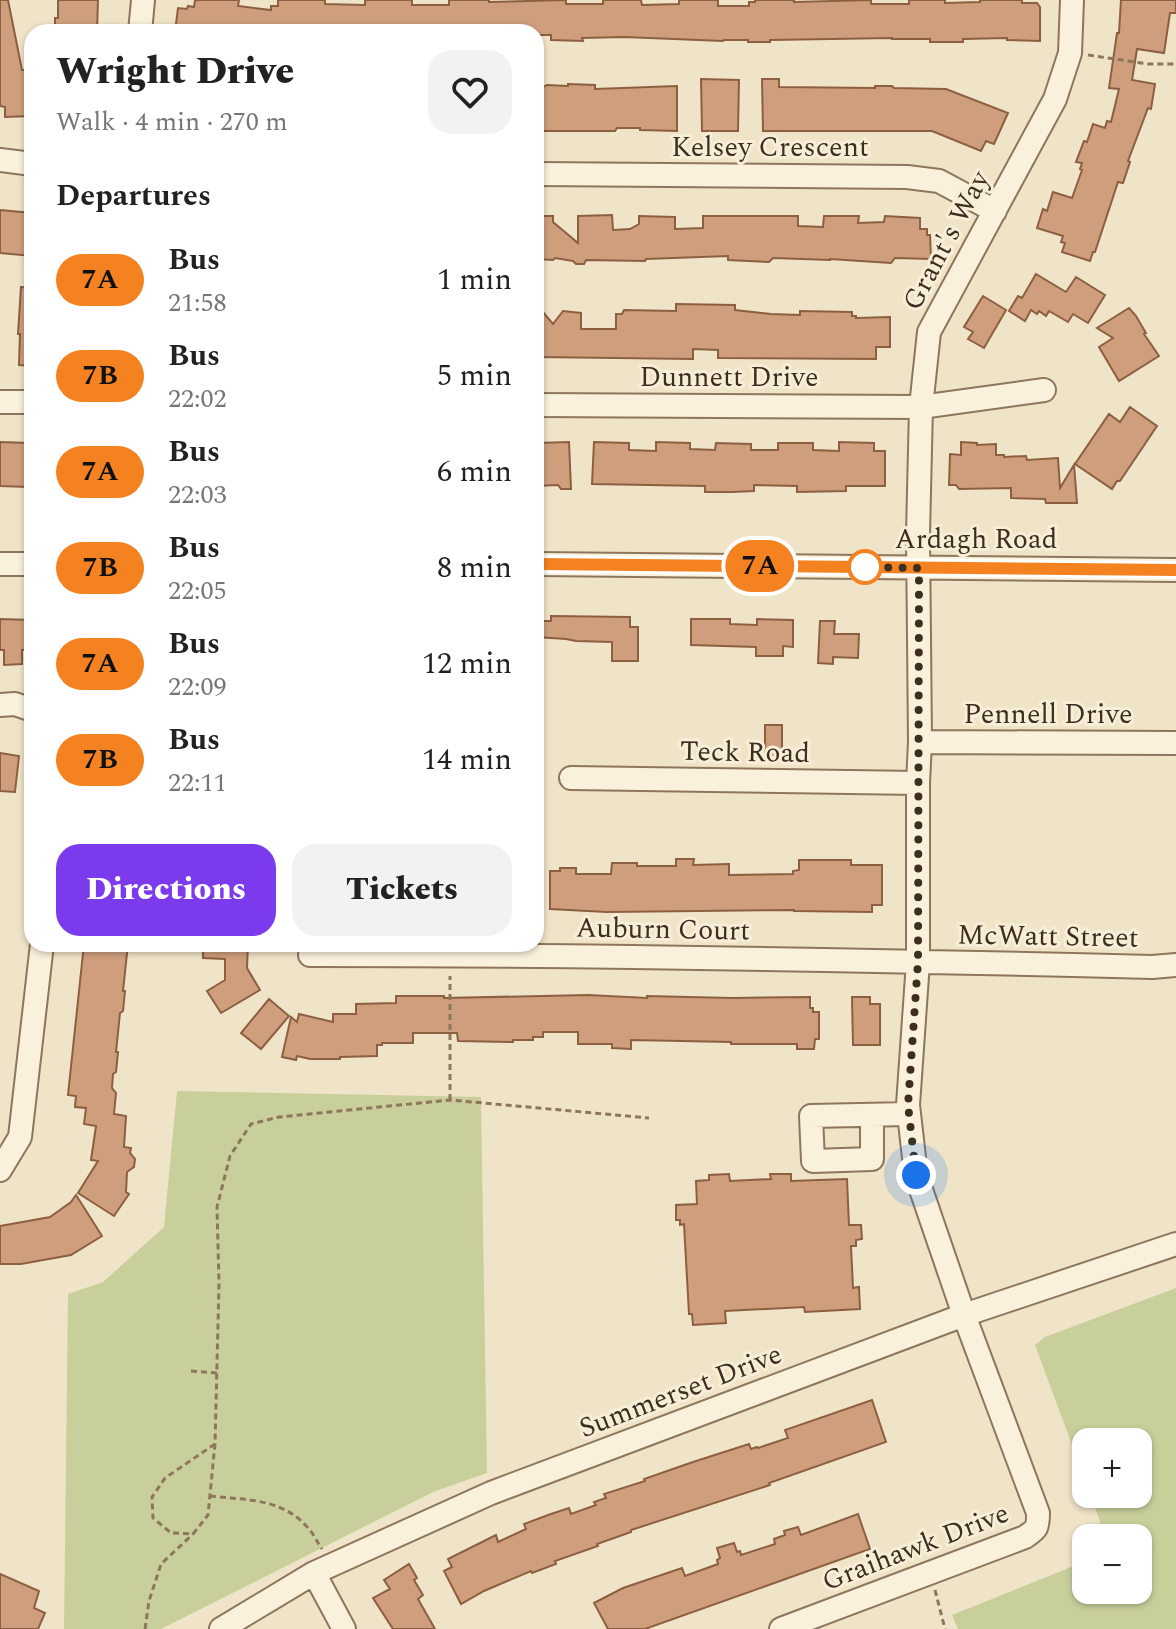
<!DOCTYPE html>
<html lang="en">
<head>
<meta charset="utf-8">
<style>
	:root { --surface:#fff; --page:#f2f2f2; --text:#222; --muted:#767676; --accent:#7c3aed }
	body { margin:0; font-family:Spectral,serif; background:var(--page); color:var(--text); height:100vh; display:flex; flex-direction:column; font-size:30px; white-space:nowrap }
	* { box-sizing:border-box; margin:0 }
	p { font-size:26px; color:var(--muted) }
	.icon { flex:none; width:44px; height:44px; fill:none; stroke:currentColor; stroke-width:2; stroke-linecap:round; stroke-linejoin:round }
	.map { position:relative; flex:1; overflow:hidden }
	.side { position:absolute; left:24px; top:24px; width:520px; height:928px; display:flex; flex-direction:column; background:var(--surface); border-radius:24px; box-shadow:0 2px 6px #0004 }
	.side>* { flex:none }
	.badge { padding:0 16px; border-radius:26px; font-size:28px; line-height:52px }
	.tools { position:absolute; left:1072px; top:1428px; display:grid; gap:16px }
	.tools a { display:grid; place-items:center; width:80px; height:80px; border-radius:16px; background:var(--surface); box-shadow:0 2px 6px #0004; font-size:40px }
	.you { position:absolute; width:40px; height:40px; margin:-20px; border:6px solid #fff; border-radius:50%; background:#1a73e8; box-shadow:0 0 0 12px #1a73e833 }
	.map>.badge { position:absolute; translate:-50% -50%; box-shadow:0 0 0 4px #fff }
	h2 { padding:0 32px; font-size:30px; line-height:72px }
	.round { display:grid; place-items:center; flex:none; width:84px; height:84px; border-radius:24px; background:var(--page) }
	.headline { display:flex; align-items:center; justify-content:space-between; height:136px; padding:0 32px }
	h1 { font-size:38px; font-weight:800; line-height:60px }
	.button { display:flex; gap:16px; margin-top:auto; padding:16px 32px }
	.button a { flex:1; height:92px; border-radius:24px; background:var(--accent); color:#fff; font-size:32px; font-weight:800; line-height:92px; text-align:center }
	.button a+a { background:var(--page); color:var(--text) }
	ul { padding:0; list-style:none }
	li { display:flex; align-items:center; gap:24px; height:96px; padding:0 32px }
	li div { flex:1 }
	li b { display:block; font-size:30px }
	li em { font-style:normal }
	li .badge { min-width:88px; font-weight:700; text-align:center }
	.map>svg:first-child { display:block }
	.green { fill:#c9cf9b }
	.building { fill:#cf9f7d; stroke:#8d5f41; stroke-width:2 }
	.lines { fill:none; stroke-linecap:round; stroke-linejoin:round }
	.minor-casing { stroke:#8d765c; stroke-width:26 }
	.path { stroke:#8d765c; stroke-width:3; stroke-dasharray:6 4; stroke-linecap:butt }
	.minor { stroke:#faf1dc; stroke-width:22 }
	.line-casing { stroke:#fff; stroke-width:18 }
	.line { stroke:#f58220; stroke-width:12 }
	.walk { stroke:#3d2e20; stroke-width:8; stroke-dasharray:0 14.4 }
	.stop-dot { fill:#fff; stroke:#f58220; stroke-width:4 }
	.labels { text-anchor:middle; stroke-width:6; stroke-linejoin:round; paint-order:stroke }
	.street-label { font-size:28px; fill:#3d2e20; stroke:#f7eed8 }
</style>
</head>
<body>
<div class="map">
<svg width="1176" height="1629" viewBox="0 0 1176 1629">
	<rect width="100%" height="100%" fill="#f0e4c8"/>
	<path class="green" d="M 177,1091 L 481,1097 L 487,1473 L 433,1492 L 161,1629 L 64,1629 L 68,1294 L 103,1282 L 164,1227 Z
		M 1176,1288 L 1176,1629 L 958,1629 L 952,1615 L 1086,1561 L 1086,1590 L 1138,1590 L 1138,1538 L 1106,1538 L 1090,1494 L 1138,1494 L 1138,1442 L 1086,1442 L 1086,1483 L 1035,1345 L 1045,1337 Z"/>
	<path class="building" d="M 0,0 L 8,0 L 22,70 L 32,70 L 32,116 L 5,117 L 5,107 L 0,106 Z
		M 58,0 L 98,0 L 97,32 L 55,32 L 55,18 L 58,18 Z
		M 195,0 L 239,0 L 238,6 L 271,10 L 271,6 L 278,6 L 278,0 L 325,0 L 325,4 L 365,5 L 365,0 L 412,0 L 412,5 L 449,5 L 449,0 L 489,0 L 489,2 L 566,0 L 566,4 L 603,4 L 603,0 L 641,0 L 642,5 L 679,4 L 679,0 L 718,0 L 718,6 L 749,6 L 749,2 L 755,2 L 755,0 L 794,0 L 794,2 L 871,0 L 871,4 L 909,4 L 909,0 L 945,0 L 945,3 L 980,2 L 980,0 L 1022,0 L 1022,3 L 1037,3 L 1040,7 L 1040,41 L 1007,40 L 1007,38 L 963,39 L 963,42 L 930,42 L 930,39 L 892,39 L 892,38 L 770,40 L 770,42 L 748,42 L 748,40 L 724,40 L 723,41 L 624,37 L 582,38 L 583,41 L 551,40 L 551,35 L 536,35 L 536,32 L 175,32 L 178,8 L 187,9 L 188,6 L 194,7 Z
		M 1121,0 L 1176,0 L 1176,13 L 1170,13 L 1164,53 L 1137,49 L 1132,80 L 1155,84 L 1151,109 L 1148,108 L 1128,161 L 1130,162 L 1123,183 L 1118,182 L 1095,252 L 1093,252 L 1090,261 L 1062,252 L 1065,243 L 1061,242 L 1063,236 L 1037,228 L 1043,209 L 1047,211 L 1053,192 L 1072,198 L 1082,170 L 1080,169 L 1082,163 L 1076,162 L 1084,141 L 1087,142 L 1093,124 L 1105,128 L 1107,121 L 1111,122 L 1119,89 L 1109,88 L 1117,33 L 1119,33 Z
		M 701,79 L 739,80 L 738,131 L 702,131 Z
		M 762,79 L 779,79 L 779,87 L 875,88 L 875,86 L 892,86 L 894,88 L 946,89 L 1008,113 L 994,144 L 986,141 L 981,151 L 932,131 L 763,131 Z
		M 568,84 L 595,85 L 595,89 L 677,86 L 677,131 L 640,130 L 640,128 L 617,128 L 615,131 L 537,131 L 538,90 L 547,85 L 568,86 Z
		M 0,210 L 32,213 L 32,256 L 0,253 Z
		M 612,215 L 613,230 L 630,229 L 639,224 L 639,216 L 675,217 L 675,229 L 703,228 L 703,216 L 798,216 L 798,226 L 823,227 L 824,216 L 859,216 L 858,223 L 884,222 L 885,216 L 920,218 L 920,229 L 927,229 L 927,235 L 930,235 L 931,259 L 895,258 L 891,263 L 830,259 L 830,260 L 773,258 L 769,262 L 728,260 L 728,256 L 646,259 L 645,261 L 586,260 L 584,264 L 576,264 L 573,261 L 555,258 L 553,260 L 536,259 L 536,216 L 553,216 L 553,222 L 578,243 L 578,216 Z
		M 1036,274 L 1066,292 L 1076,277 L 1105,295 L 1088,323 L 1073,314 L 1068,322 L 1049,311 L 1046,316 L 1039,311 L 1037,314 L 1031,310 L 1025,321 L 1009,311 L 1018,296 L 1022,298 Z
		M 21,287 L 32,288 L 32,366 L 19,365 L 20,334 L 18,334 Z
		M 983,296 L 1006,310 L 984,348 L 968,339 L 973,332 L 964,327 Z
		M 536,304 L 553,324 L 563,311 L 581,313 L 581,329 L 616,329 L 616,314 L 622,314 L 624,310 L 676,311 L 676,304 L 735,305 L 735,310 L 771,314 L 800,315 L 800,311 L 852,312 L 852,316 L 856,316 L 856,318 L 890,317 L 890,347 L 876,347 L 876,359 L 718,358 L 718,350 L 693,349 L 693,359 L 536,357 Z
		M 1129,308 L 1136,316 L 1146,333 L 1144,334 L 1159,356 L 1119,381 L 1099,347 L 1113,338 L 1097,328 Z
		M 1130,407 L 1157,426 L 1120,481 L 1117,481 L 1112,489 L 1075,464 L 1109,414 L 1120,422 Z
		M 0,442 L 30,443 L 32,481 L 28,487 L 0,486 Z
		M 569,442 L 571,489 L 561,489 L 558,485 L 536,486 L 536,443 Z
		M 594,442 L 629,443 L 629,450 L 656,451 L 656,442 L 690,443 L 690,449 L 715,450 L 716,443 L 751,444 L 751,450 L 778,450 L 778,443 L 813,443 L 813,450 L 839,451 L 839,442 L 874,443 L 874,451 L 885,451 L 885,486 L 846,486 L 846,491 L 797,492 L 797,486 L 754,485 L 754,491 L 732,492 L 705,492 L 705,486 L 592,484 Z
		M 961,442 L 977,443 L 977,445 L 996,444 L 996,455 L 1004,455 L 1004,457 L 1026,456 L 1027,460 L 1058,458 L 1060,488 L 1074,465 L 1077,503 L 1046,503 L 1045,499 L 1011,498 L 1011,488 L 959,489 L 956,485 L 949,485 L 950,454 L 961,455 Z
		M 551,616 L 630,617 L 630,627 L 638,627 L 638,661 L 612,661 L 612,642 L 576,641 L 566,639 L 536,637 L 536,621 L 551,621 Z
		M 0,619 L 32,620 L 32,649 L 22,650 L 22,664 L 4,665 L 4,650 L 0,650 Z
		M 691,619 L 730,619 L 730,624 L 757,625 L 757,619 L 793,620 L 793,647 L 783,646 L 783,656 L 756,656 L 756,647 L 691,645 Z
		M 820,621 L 835,621 L 834,634 L 859,634 L 858,658 L 833,657 L 833,664 L 818,663 Z
		M 765,725 L 782,725 L 782,754 L 765,755 Z
		M 0,753 L 19,756 L 15,792 L 0,791 Z
		M 676,859 L 694,859 L 693,865 L 729,864 L 729,875 L 793,874 L 793,871 L 799,870 L 799,860 L 851,860 L 851,865 L 882,865 L 882,905 L 872,905 L 872,912 L 794,911 L 794,910 L 607,912 L 550,909 L 550,871 L 560,871 L 560,868 L 576,868 L 576,874 L 611,874 L 612,863 L 637,863 L 637,866 L 676,866 Z
		M 84,944 L 128,944 L 123,991 L 125,991 L 123,1011 L 120,1013 L 116,1052 L 118,1052 L 116,1072 L 113,1074 L 112,1088 L 116,1093 L 114,1114 L 126,1116 L 124,1147 L 131,1148 L 130,1153 L 135,1159 L 134,1167 L 127,1172 L 126,1192 L 129,1194 L 114,1216 L 78,1193 L 98,1161 L 91,1160 L 96,1126 L 84,1124 L 86,1108 L 75,1107 L 76,1096 L 68,1095 Z
		M 203,944 L 248,944 L 247,968 L 260,990 L 221,1013 L 207,991 L 225,980 L 225,959 L 203,958 Z
		M 588,995 L 647,998 L 647,996 L 732,998 L 810,997 L 810,1008 L 813,1008 L 813,1012 L 819,1012 L 819,1039 L 815,1039 L 814,1049 L 797,1049 L 797,1044 L 731,1044 L 731,1042 L 631,1040 L 631,1049 L 612,1048 L 612,1044 L 578,1044 L 578,1032 L 543,1032 L 543,1037 L 533,1037 L 533,1040 L 513,1040 L 513,1042 L 458,1041 L 457,1033 L 413,1033 L 413,1043 L 382,1043 L 382,1045 L 377,1045 L 377,1056 L 340,1057 L 340,1059 L 310,1059 L 297,1056 L 296,1060 L 282,1057 L 291,1017 L 297,1022 L 299,1014 L 333,1022 L 333,1014 L 356,1014 L 356,1004 L 396,1003 L 396,996 L 444,996 L 444,998 Z
		M 852,997 L 870,997 L 870,1004 L 880,1004 L 880,1045 L 853,1045 Z
		M 269,999 L 289,1016 L 261,1049 L 241,1033 Z
		M 729,1174 L 730,1181 L 771,1179 L 770,1174 L 791,1174 L 791,1181 L 847,1179 L 849,1225 L 861,1225 L 862,1239 L 856,1240 L 856,1246 L 851,1246 L 853,1288 L 859,1287 L 860,1309 L 805,1312 L 804,1307 L 725,1311 L 726,1323 L 693,1325 L 692,1314 L 689,1314 L 684,1224 L 680,1225 L 680,1220 L 676,1220 L 676,1205 L 697,1204 L 696,1181 L 709,1180 L 709,1175 Z
		M 76,1195 L 102,1236 L 71,1255 L 21,1264 L 0,1264 L 0,1226 L 50,1217 L 71,1202 Z
		M 872,1400 L 886,1442 L 769,1483 L 770,1485 L 631,1530 L 631,1532 L 597,1544 L 598,1546 L 555,1561 L 556,1564 L 532,1573 L 531,1571 L 484,1591 L 461,1604 L 444,1571 L 452,1567 L 448,1559 L 496,1535 L 498,1542 L 526,1529 L 524,1524 L 548,1515 L 569,1508 L 571,1514 L 596,1505 L 594,1502 L 606,1498 L 604,1494 L 645,1481 L 644,1479 L 693,1462 L 749,1444 L 751,1449 L 757,1447 L 758,1448 L 788,1438 L 785,1430 Z
		M 858,1514 L 870,1549 L 645,1629 L 608,1629 L 594,1603 L 623,1588 L 682,1568 L 685,1576 L 718,1564 L 717,1560 L 720,1558 L 717,1548 L 734,1543 L 737,1552 L 740,1551 L 741,1555 L 775,1544 L 774,1539 L 785,1535 L 784,1531 L 798,1527 L 801,1535 Z
		M 409,1564 L 417,1578 L 414,1580 L 423,1595 L 418,1599 L 435,1629 L 393,1629 L 373,1598 L 390,1589 L 384,1580 Z
		M 0,1574 L 39,1591 L 34,1608 L 45,1613 L 38,1629 L 0,1629 Z"/>
	<g class="lines">
		<g class="minor-casing">
			<path id="minor" d="M 140,32 L 143,0
				M 0,160 L 32,164
				M 536,174 L 907,177 L 939,181 L 995,211
				M 0,402 L 32,402
				M 536,405 L 921,407 L 1044,390
				M 0,564 L 32,564
				M 536,564 L 1176,570
				M 0,705 L 15,704 L 32,710
				M 920,742 L 1176,743
				M 571,778 L 918,783
				M 310,955 C 591,955 871,960 1152,967 L 1176,965
				M 872,1115 L 872,1159 L 813,1161 L 811,1116 L 909,1114
				M 0,1170 L 20,1137 L 42,944
				M 314,1573 L 344,1629
				M 221,1629 L 314,1573 L 491,1493 L 964,1315 L 1176,1244
				M 781,1629 L 1025,1537 C 1037,1529 1038,1528 1038,1513 L 964,1315 L 916,1175 L 908,1105 L 918,962 L 918,783 L 920,742 L 918,534 L 921,407 L 929,332 L 1055,99 L 1070,53 L 1072,0"/>
		</g>
		<path class="path" d="M 1088,55 L 1148,64 L 1176,64
			M 450,1100 L 450,976
			M 191,1371 L 218,1373
			M 215,1444 L 165,1478 L 152,1497 L 153,1518 L 171,1533 L 193,1534 L 208,1515 L 215,1444 L 219,1284 L 217,1207 L 230,1156 L 251,1124 L 279,1117 L 450,1100 L 649,1118
			M 210,1496 C 245,1500 283,1498 308,1528 C 314,1534 317,1542 322,1549
			M 935,1590 L 945,1629
			M 145,1629 L 149,1601 L 161,1564 L 193,1534"/>
		<use href="#minor" class="minor"/>
	</g>
	<g class="lines">
		<g class="line-casing">
			<path id="line" d="M 536,564 L 1176,570"/>
		</g>
		<use href="#line" class="line"/>
		<path class="walk" d="M 865,567 L 855,567 L 919,568 L 918,962 L 908,1105 L 916,1175"/>
	</g>
	<circle class="stop-dot" cx="865" cy="567" r="16"/>
	<g class="labels">
		<g class="street-label">
			<text x="770" y="156">Kelsey Crescent</text>
			<text transform="translate(945 240) rotate(-62)" y="10">Grant's Way</text>
			<text x="729" y="386">Dunnett Drive</text>
			<text x="976" y="548">Ardagh Road</text>
			<text x="1048" y="723">Pennell Drive</text>
			<text transform="translate(745 751) rotate(1)" y="10">Teck Road</text>
			<text transform="translate(663 928) rotate(1)" y="10">Auburn Court</text>
			<text transform="translate(1048 935) rotate(1)" y="10">McWatt Street</text>
			<text transform="translate(680 1390) rotate(-21)" y="10">Summerset Drive</text>
			<text transform="translate(915 1546) rotate(-21)" y="10">Graihawk Drive</text>
		</g>
	</g>
</svg>
<div class="tools">
<a>+</a>
<a>−</a>
</div>
<div class="you" style="left:916px;top:1175px"></div>
<b class="badge" style="left:760px;top:566px;background:#f58220;color:#111">7A</b>
<section class="side">
<div class="headline"><div><h1>Wright Drive</h1><p>Walk · 4 min · 270 m</p></div><a class="round"><svg class="icon" aria-label="heart" viewBox="0 0 24 24"><path d="M12 20l-8-8c-3-5 5-10 8-4 3-6 11-1 8 4z"/></svg></a></div>
<h2>Departures</h2>
<ul>
<li><span class="badge" style="background:#f58220;color:#111">7A</span><div><b>Bus</b><p>21:58</p></div><em>1 min</em></li>
<li><span class="badge" style="background:#f58220;color:#111">7B</span><div><b>Bus</b><p>22:02</p></div><em>5 min</em></li>
<li><span class="badge" style="background:#f58220;color:#111">7A</span><div><b>Bus</b><p>22:03</p></div><em>6 min</em></li>
<li><span class="badge" style="background:#f58220;color:#111">7B</span><div><b>Bus</b><p>22:05</p></div><em>8 min</em></li>
<li><span class="badge" style="background:#f58220;color:#111">7A</span><div><b>Bus</b><p>22:09</p></div><em>12 min</em></li>
<li><span class="badge" style="background:#f58220;color:#111">7B</span><div><b>Bus</b><p>22:11</p></div><em>14 min</em></li>
</ul>
<div class="button"><a>Directions</a><a>Tickets</a></div>
</section>
</div>
</body>
</html>
